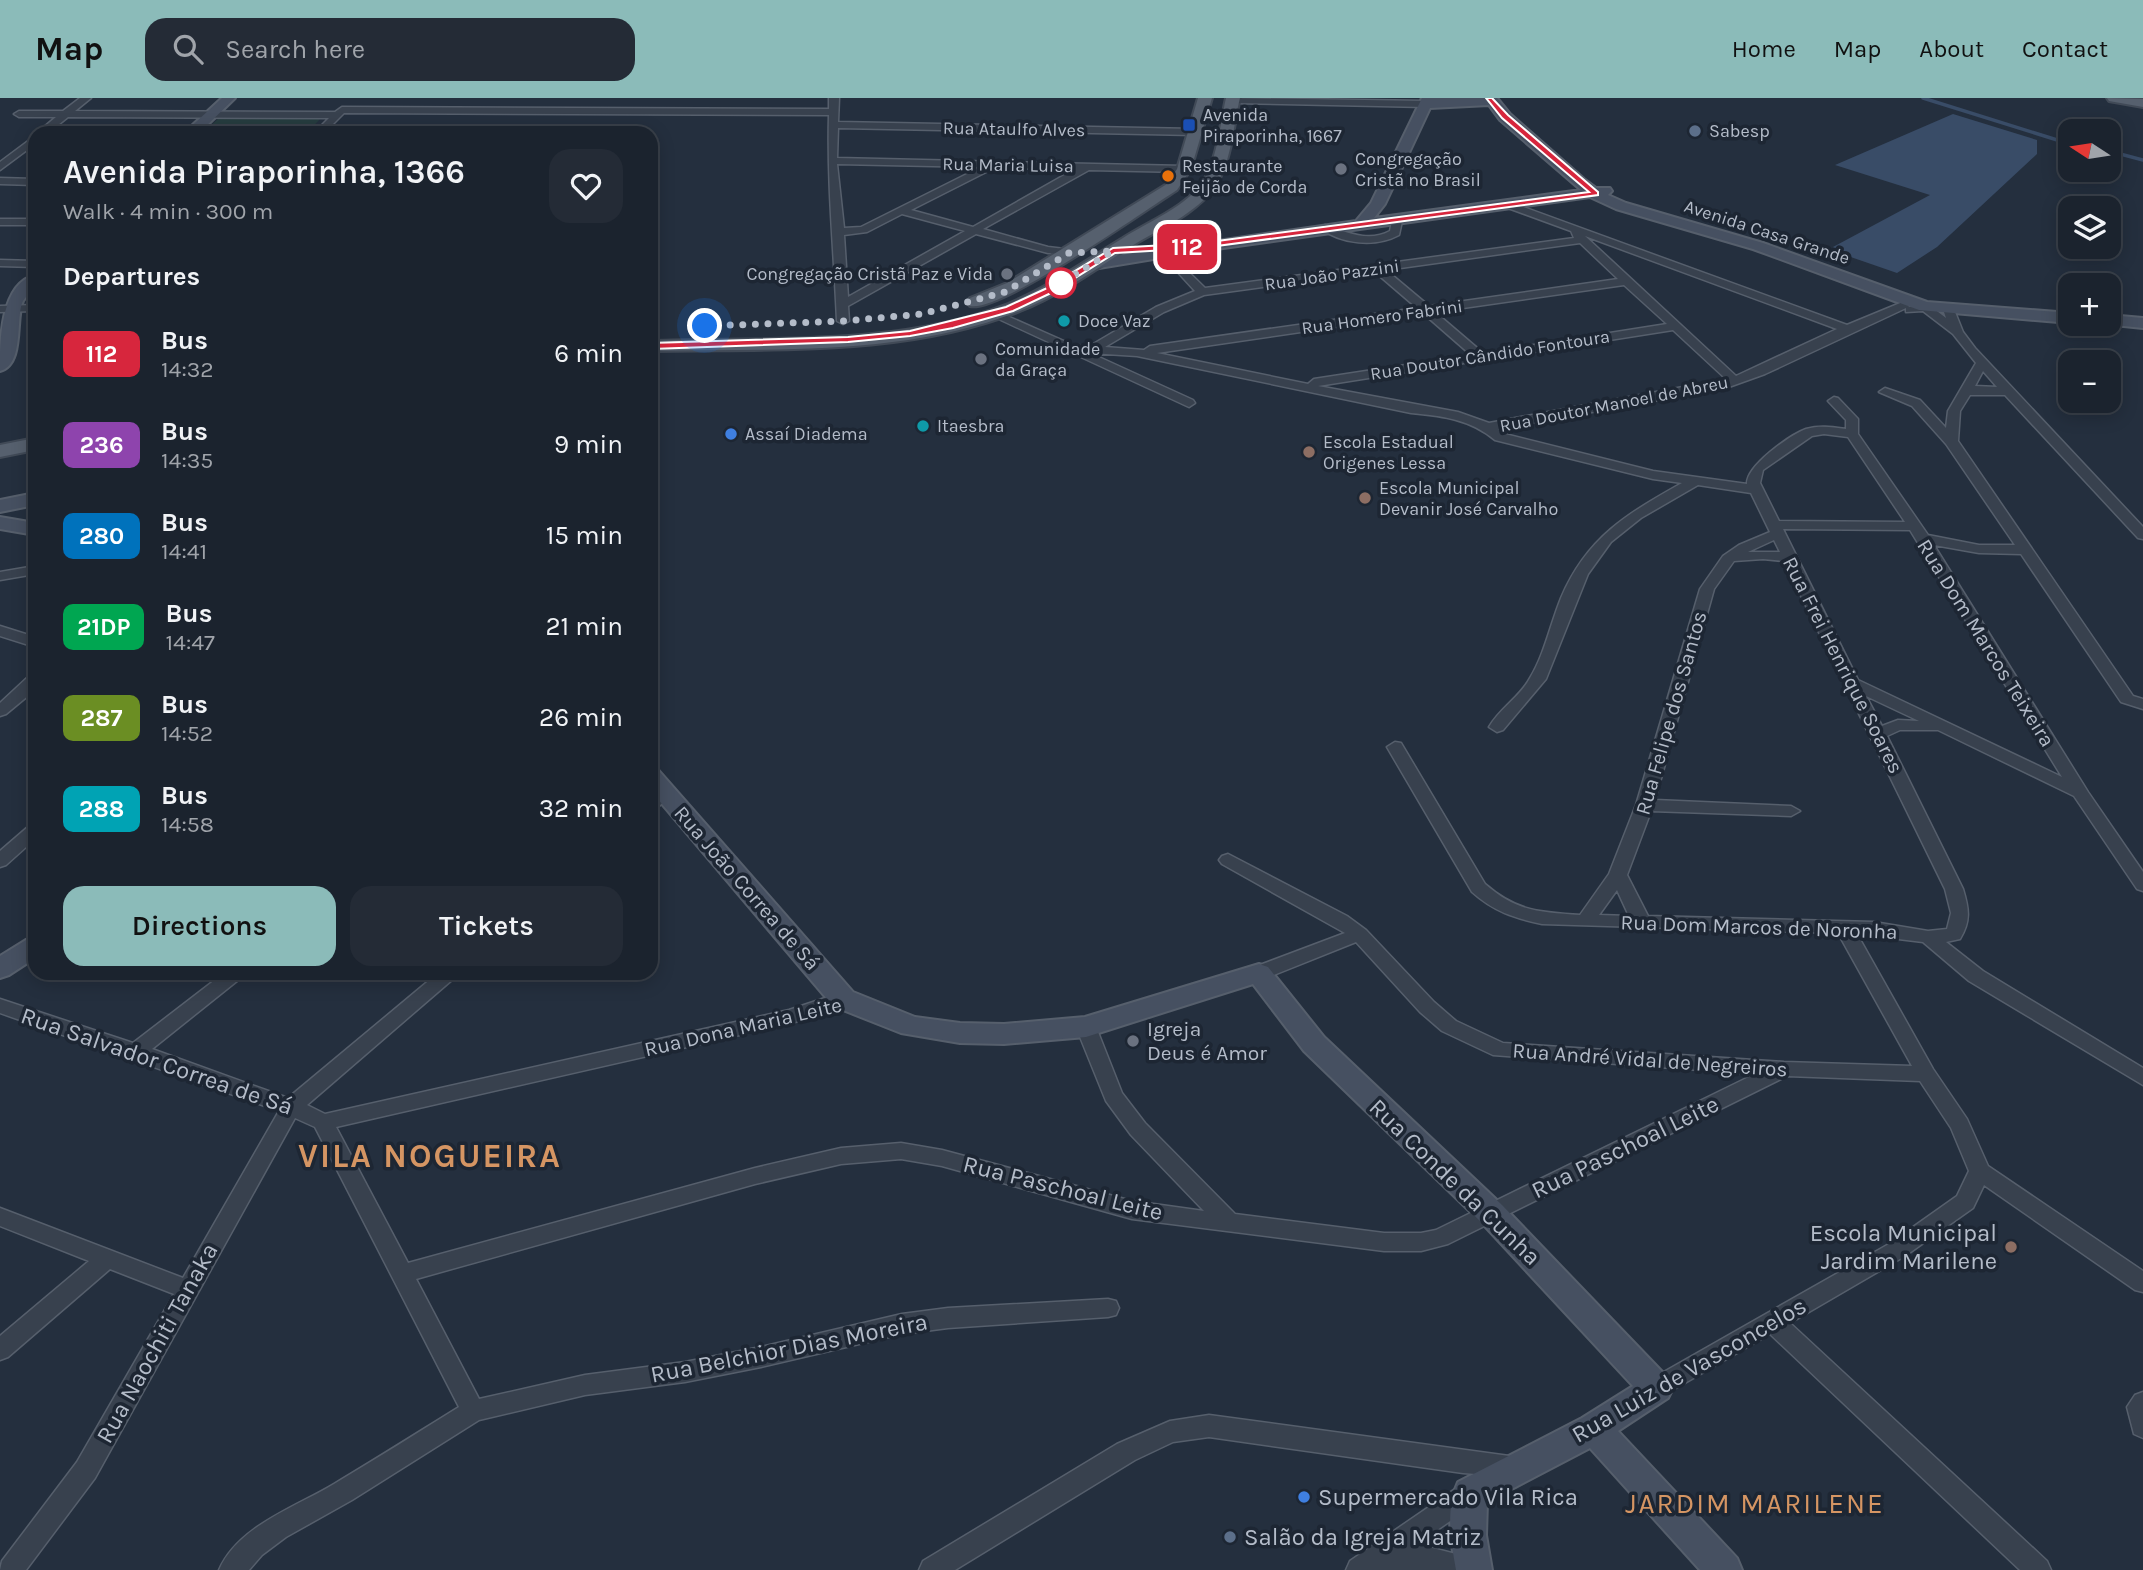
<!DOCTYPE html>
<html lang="en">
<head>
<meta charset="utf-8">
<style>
	:root { --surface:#1b232e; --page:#242b36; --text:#f1f3f6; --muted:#a0a4aa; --line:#39404a; --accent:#8bbbb9 }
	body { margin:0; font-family:Karla,sans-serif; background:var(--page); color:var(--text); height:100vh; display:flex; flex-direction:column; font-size:26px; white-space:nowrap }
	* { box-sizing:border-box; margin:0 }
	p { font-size:23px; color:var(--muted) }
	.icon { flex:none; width:38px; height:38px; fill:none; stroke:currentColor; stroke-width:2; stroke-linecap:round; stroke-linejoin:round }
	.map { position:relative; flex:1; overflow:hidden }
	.panel { position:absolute; left:28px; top:28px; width:630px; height:854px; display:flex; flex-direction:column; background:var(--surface); border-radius:21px; box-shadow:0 4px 18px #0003,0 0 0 2px var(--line) }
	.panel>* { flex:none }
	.badge { padding:0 14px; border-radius:10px; font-size:24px; line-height:46px }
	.needle { width:46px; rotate:282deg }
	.tools { position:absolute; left:2058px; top:21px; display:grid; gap:14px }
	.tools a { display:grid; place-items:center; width:63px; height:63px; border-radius:14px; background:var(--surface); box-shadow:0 4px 18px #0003,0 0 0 2px var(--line); font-size:35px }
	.you { position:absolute; width:35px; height:35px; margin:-18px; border:5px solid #fff; border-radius:50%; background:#1a73e8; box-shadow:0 0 0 10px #1a73e833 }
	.map>.badge { position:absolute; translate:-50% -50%; box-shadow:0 0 0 4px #fff }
	h2 { padding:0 35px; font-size:26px; line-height:63px }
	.round { display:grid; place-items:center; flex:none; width:74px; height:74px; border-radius:21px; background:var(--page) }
	.summary { display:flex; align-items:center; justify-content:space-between; height:119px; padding:0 35px }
	h1 { font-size:33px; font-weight:600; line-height:52px }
	.action { display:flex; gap:14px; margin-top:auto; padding:14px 35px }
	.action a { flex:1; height:80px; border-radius:21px; background:var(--accent); color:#111; font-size:28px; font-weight:600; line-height:80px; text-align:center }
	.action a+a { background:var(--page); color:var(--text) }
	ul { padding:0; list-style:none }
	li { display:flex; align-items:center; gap:21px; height:91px; padding:0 35px }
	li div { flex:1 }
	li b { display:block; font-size:26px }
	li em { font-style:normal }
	li .badge { min-width:77px; font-weight:700; text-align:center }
	header { display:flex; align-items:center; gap:42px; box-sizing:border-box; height:98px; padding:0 35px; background:var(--accent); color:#111 }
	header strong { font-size:33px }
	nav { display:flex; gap:38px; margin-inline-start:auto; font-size:24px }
	.search { width:490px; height:63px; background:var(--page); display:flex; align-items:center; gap:18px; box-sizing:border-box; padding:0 24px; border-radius:21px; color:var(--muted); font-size:26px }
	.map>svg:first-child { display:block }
	.green { fill:#263c3f }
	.water { fill:#394c67 }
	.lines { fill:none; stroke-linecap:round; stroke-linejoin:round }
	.stream { stroke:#394c67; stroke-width:3.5 }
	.street-casing { stroke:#565f6c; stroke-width:3 }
	.secondary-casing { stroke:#565f6c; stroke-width:4 }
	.primary-casing { stroke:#414a57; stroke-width:4 }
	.street { fill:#38414e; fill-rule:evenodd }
	.secondary { fill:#465061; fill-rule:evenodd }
	.primary { fill:#56606e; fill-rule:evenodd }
	.line { fill:#d7263d; stroke:#fff; stroke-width:2 }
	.walk { stroke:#b4bcc9; stroke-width:7; stroke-dasharray:0 12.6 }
	.transit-dot { fill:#1a4fb4; stroke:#1d2633; stroke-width:2.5 }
	.service-dot { fill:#5c6f8a; stroke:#1d2633; stroke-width:2.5 }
	.worship-dot { fill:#6b7280; stroke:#1d2633; stroke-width:2.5 }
	.food-dot { fill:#e8710a; stroke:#1d2633; stroke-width:2.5 }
	.stop-dot { fill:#fff; stroke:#d7263d; stroke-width:3.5 }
	.culture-dot { fill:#0f9aa8; stroke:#1d2633; stroke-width:2.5 }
	.shop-dot { fill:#3f7fe0; stroke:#1d2633; stroke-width:2.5 }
	.education-dot { fill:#8d6e63; stroke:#1d2633; stroke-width:2.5 }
	.labels { text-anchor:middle; stroke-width:7; stroke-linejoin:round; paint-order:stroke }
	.far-poi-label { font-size:18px; fill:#b4bcc9; stroke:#1d2633; text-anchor:start }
	.far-street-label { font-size:18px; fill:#b4bcc9; stroke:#1d2633 }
	.street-label { font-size:21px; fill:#b4bcc9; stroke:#1d2633 }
	.poi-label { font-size:21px; fill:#b4bcc9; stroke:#1d2633; text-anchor:start }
	.near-street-label { font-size:24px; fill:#b4bcc9; stroke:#1d2633 }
	.near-poi-label { font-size:24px; fill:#b4bcc9; stroke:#1d2633; text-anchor:start }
	.near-quarter-label { font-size:28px; letter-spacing:2px; fill:#d59563; stroke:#1d2633 }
	.near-district-label { font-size:33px; font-weight:bold; letter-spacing:2px; fill:#d59563; stroke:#1d2633 }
</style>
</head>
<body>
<header>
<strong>Map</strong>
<div class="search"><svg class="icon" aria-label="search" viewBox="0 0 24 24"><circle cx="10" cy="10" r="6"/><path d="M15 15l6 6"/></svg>Search here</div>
<nav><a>Home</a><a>Map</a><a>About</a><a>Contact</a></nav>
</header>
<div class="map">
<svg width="2143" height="1472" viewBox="0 0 2143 1472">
	<rect width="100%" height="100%" fill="#242f3e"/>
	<path class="green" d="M 220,19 L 321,20 L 307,35 L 203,35 Z"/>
	<path class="water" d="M 1953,16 L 2037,42 L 2037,56 L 1937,149 L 1897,175 L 1842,156 L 1833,149 L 1930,97 L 1835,67 Z"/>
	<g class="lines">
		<path class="stream" d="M 1923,0 L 2070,46
			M 2109,53 L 2143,62"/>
		<g class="street-casing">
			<path id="street" d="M 80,0 L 91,0 L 75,13 L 335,14 L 342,9 L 829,11 L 829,0 L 839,0 L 838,24 L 1195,31 L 1200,34 L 1195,37 L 838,30 L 837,60 L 1184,68 L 1189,71 L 1184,74 L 1089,72 L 983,131 L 1048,149 L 1073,152 L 1073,156 L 1048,155 L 976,136 L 848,208 L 849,223 L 843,226 L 837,223 C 834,154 827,85 829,17 L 344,15 L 324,35 L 314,35 L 329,20 L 68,19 L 48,35 L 37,35 L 56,19 L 19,19 L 14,16 L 19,13 L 63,13 ZM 837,66 L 981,69 L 861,129 L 844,130 ZM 994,70 L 1075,71 L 973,129 L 911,112 ZM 902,116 L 965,133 L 848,199 L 844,137 L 867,134 Z
				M 1230,0 L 1427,3 L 1432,6 L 1427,9 L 1233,5 L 1228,2 Z
				M 35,38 L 35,46 L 0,72 L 0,64 Z
				M 0,80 L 35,81 L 35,87 L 0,86 Z
				M 1512,105 L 1847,227 L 1910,201 L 1916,204 L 1908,209 L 1929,207 L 1946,220 L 1943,211 L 1953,209 L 1963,234 L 1975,250 L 2143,429 L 2143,441 L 2138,440 L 2005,297 L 1970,297 L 1960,313 L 1958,343 L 2133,598 L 2143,601 L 2143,611 L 2121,604 L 2021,456 L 1979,455 L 1934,447 L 2088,694 L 2143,774 L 2143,793 L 2137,791 L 2074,698 L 1938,632 L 1900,632 L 1887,638 L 1963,791 C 1969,811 1971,823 1960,841 L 1946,844 L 1983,873 L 2143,970 L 2143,987 L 1969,883 L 1923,844 L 1857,836 L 1933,971 L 1967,1021 L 1988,1068 L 2143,1173 L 2143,1194 L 2135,1192 L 1984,1087 L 1973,1110 L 1905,1158 L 1790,1225 L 2047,1463 L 2051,1472 L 2020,1472 L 1770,1236 L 1664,1297 L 1656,1300 L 1648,1297 L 1644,1290 L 1648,1283 L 1889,1146 L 1957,1098 L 1969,1073 L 1951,1030 L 1920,983 L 1787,978 L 1448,1146 L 1421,1153 L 1384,1153 L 1132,1121 L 942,1068 L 901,1061 L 841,1066 L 755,1086 L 416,1181 L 479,1301 L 585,1277 L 685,1264 L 761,1249 L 902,1216 L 948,1210 L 1108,1201 L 1116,1203 L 1119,1210 L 1116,1217 L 1108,1219 L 948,1230 L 902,1236 L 761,1269 L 685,1284 L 585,1297 L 479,1322 L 352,1402 L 286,1439 L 262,1457 L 249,1472 L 219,1472 C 238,1428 296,1409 334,1386 C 376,1361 417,1335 459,1309 L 315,1029 L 295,1020 L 95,1380 L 26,1472 L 0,1472 L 2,1463 L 77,1364 L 174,1196 L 110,1171 L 8,1259 L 0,1262 L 0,1238 L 89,1163 L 0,1128 L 0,1110 L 183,1180 L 279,1013 L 0,915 L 0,901 L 133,945 L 224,875 L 247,875 L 152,951 L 288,1000 L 438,875 L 460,875 L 307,1007 L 325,1016 L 789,912 L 843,894 L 850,896 L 853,901 L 850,906 L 792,925 L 336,1029 L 408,1165 L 755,1070 L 841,1050 L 901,1045 L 942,1052 L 1132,1103 L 1204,1113 L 1131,1037 L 1106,1003 L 1076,929 L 1079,924 L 1093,924 L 1096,929 L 1122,995 L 1145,1025 L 1235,1116 L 1384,1135 L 1421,1135 L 1436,1132 L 1755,976 L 1493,957 L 1442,933 L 1420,914 L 1356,844 L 1266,880 L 1252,880 L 1249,875 L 1252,870 L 1345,835 L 1222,766 L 1219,762 L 1222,758 L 1228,756 L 1347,818 L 1366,832 L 1434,904 L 1456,923 L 1503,945 L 1784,964 L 1912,968 L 1838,835 L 1542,826 C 1514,820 1493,813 1472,794 L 1387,649 L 1395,644 L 1401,645 L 1485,786 C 1517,814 1540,814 1580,817 L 1609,776 L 1636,707 L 1700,491 L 1723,458 L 1739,447 L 1770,434 L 1751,395 L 1698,387 L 1641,420 L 1611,444 L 1588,476 L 1546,581 L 1503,632 L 1497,634 L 1489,629 C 1500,610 1520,599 1530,580 C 1545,555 1550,527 1561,500 C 1587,439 1627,416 1682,385 L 1653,381 L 1495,342 C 1470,321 1442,318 1411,315 L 1137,258 L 1090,255 L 1193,302 L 1195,305 L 1189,309 L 988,216 L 998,214 L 1073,247 L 1090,248 L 1156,209 L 1195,193 L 1162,157 L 1161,155 L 1166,152 L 1205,190 L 1574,140 L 1571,133 L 1508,110 L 1507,108 ZM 1585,138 L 1837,231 L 1736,278 ZM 1580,145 L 1618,181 L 1429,208 L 1386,172 ZM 1375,174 L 1417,210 L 1150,248 L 1144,252 L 1105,249 L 1164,214 L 1204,197 ZM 1624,187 L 1667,226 L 1483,255 L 1435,214 ZM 1906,210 L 1906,214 L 1923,213 L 1953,236 L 1976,265 L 1948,313 L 1946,330 L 1920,302 L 1885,290 L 1879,294 L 1912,308 L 1946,346 L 2015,447 L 1979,447 L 1928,437 L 1858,336 L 1858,321 L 1838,300 L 1834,299 L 1828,303 L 1846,322 L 1846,331 C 1832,329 1820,327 1806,331 C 1790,337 1746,368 1747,386 L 1653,373 L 1505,336 L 1498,331 L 1726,290 L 1765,276 ZM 1424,216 L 1471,257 L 1314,281 L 1308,286 L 1157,255 ZM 1673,232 L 1726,281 L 1489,325 L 1458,314 L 1318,288 ZM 1983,273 L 1997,289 L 1975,288 ZM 1824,336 L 1848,339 L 1905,424 L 1779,423 L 1760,385 L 1763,372 L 1812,338 ZM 1783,431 L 1910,432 L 2062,679 L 1858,582 ZM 1774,442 L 1780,454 L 1748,454 ZM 1763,461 L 1784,463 L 1945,791 L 1951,815 L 1947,831 L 1928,833 L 1874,824 L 1648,818 L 1627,777 L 1651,713 L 1791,718 L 1800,713 L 1791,708 L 1655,702 L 1714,491 L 1734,463 ZM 1866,598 L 1919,623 L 1898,622 L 1882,628 ZM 1617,792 L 1629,818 L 1599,817 Z
				M 1397,120 L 1402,123 L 1399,137 C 1375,150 1341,146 1320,130 L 1325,127 C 1347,134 1368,145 1390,133 L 1392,123 Z
				M 0,121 L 35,121 L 35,127 L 0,127 Z
				M 0,162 L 35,163 L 35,169 L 0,168 Z
				M 35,207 L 35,213 L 0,214 L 0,208 Z
				M 35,468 L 35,476 L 0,482 L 0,474 Z
				M 0,528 L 35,539 L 35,549 L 0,538 Z
				M 35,576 L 35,592 L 6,616 L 0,618 L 0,605 L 29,578 Z
				M 665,689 L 674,694 L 657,710 L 651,711 L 651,697 Z
				M 35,727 L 35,741 L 6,767 L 0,769 L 0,753 L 29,728 Z
				M 2143,1294 L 2143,1340 L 2134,1336 L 2127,1309 L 2135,1297 Z
				M 1209,1317 L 1524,1360 L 1527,1368 L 1524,1376 L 1515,1379 L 1463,1375 L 1209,1339 L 1173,1344 L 1135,1362 L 955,1472 L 919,1472 L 923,1463 L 1117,1346 L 1170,1323 Z
				M 1470,1384 L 1479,1387 L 1483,1395 L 1479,1403 L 1417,1446 L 1483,1463 L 1487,1472 L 1346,1472 L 1350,1463 L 1461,1387 Z"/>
		</g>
		<g class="secondary-casing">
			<path id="secondary" d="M 222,0 L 235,0 L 199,35 L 184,35 Z
				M 1422,0 L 1497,0 L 1510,16 L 1584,81 L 1596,90 L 1610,90 L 1612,93 L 1608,97 L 1626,105 L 1763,145 L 1927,204 L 2070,215 L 2070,225 L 1919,212 L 1753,151 L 1616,111 L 1590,99 L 1202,153 L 1093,171 L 1085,166 L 1093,161 L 1356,123 L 1371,105 ZM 1489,7 L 1500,22 L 1581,92 L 1374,120 L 1385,106 L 1430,10 Z
				M 35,177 L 35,191 C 31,194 26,198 23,203 C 15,219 25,267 0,273 C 0,244 0,186 35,177 Z
				M 2109,217 L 2143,220 L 2143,230 L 2104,226 L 2109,226 Z
				M 35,395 L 35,407 L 0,414 L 0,402 Z
				M 0,419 L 35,425 L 35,437 L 0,431 Z
				M 651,671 L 659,673 L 853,894 L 915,919 L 960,925 L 1004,926 L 1085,919 L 1259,866 L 1268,869 L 1324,939 L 1502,1107 L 1668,1280 L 1673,1290 L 1668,1300 L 1618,1333 L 1737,1460 L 1742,1472 L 1700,1472 L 1590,1350 L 1487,1404 L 1486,1437 L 1492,1472 L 1456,1472 C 1451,1444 1445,1411 1458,1384 L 1582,1320 L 1633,1288 L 1480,1123 L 1304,953 L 1253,886 L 1086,939 L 1004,946 L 960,945 L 901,935 L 833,908 L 651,693 Z
				M 35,839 L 35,860 L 9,877 L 0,880 L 0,858 L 26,842 Z"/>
		</g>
		<g class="primary-casing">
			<path id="primary" d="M 1198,0 L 1212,0 L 1191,71 L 1177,92 C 1144,113 1000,215 970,208 L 967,204 L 970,200 L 1007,185 L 1167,86 L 1177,71 Z
				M 1226,0 L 1240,0 C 1233,28 1232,62 1216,87 C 1197,116 1159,131 1130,149 C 1095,172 1060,197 1020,213 C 904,259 773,250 651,253 L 651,243 C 769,239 896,249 1008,206 C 1049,189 1085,163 1123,140 C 1149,123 1187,109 1204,82 C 1218,58 1220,26 1226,0 Z
				M 2107,0 L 2143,1 L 2143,9 L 2109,3 Z
				M 35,340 L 35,352 L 0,359 L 0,347 Z"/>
		</g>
		<use href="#street" class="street"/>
		<use href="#secondary" class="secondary"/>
		<use href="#primary" class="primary"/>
	</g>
	<path class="line" d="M 1486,0 L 1492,0 L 1508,17 L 1598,94 L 1598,97 L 1202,150 L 1115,155 L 1051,195 L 1013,213 L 953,230 L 910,238 L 848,244 L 651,251 L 646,248 L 651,245 L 848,239 L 910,233 L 1006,209 L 1045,191 L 1113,150 L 1202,145 L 1589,94 L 1502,20 Z"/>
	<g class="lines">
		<path class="walk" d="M 705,228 L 844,223 L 922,216 L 1005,194 L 1069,155 L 1113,153 L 1061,185"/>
	</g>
	<rect class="transit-dot" x="1182" y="20" width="14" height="14" rx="3.5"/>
	<g class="service-dot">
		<circle cx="1695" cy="33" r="7"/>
		<circle cx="1230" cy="1439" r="7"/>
	</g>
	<g class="worship-dot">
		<circle cx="1341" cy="71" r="7"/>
		<circle cx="1007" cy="176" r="7"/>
		<circle cx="981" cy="261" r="7"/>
		<circle cx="1133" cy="943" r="7"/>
	</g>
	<circle class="food-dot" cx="1168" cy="78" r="7"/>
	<circle class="stop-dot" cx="1061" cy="185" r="14"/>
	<g class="culture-dot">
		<circle cx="1064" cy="223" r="7"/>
		<circle cx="923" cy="328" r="7"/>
	</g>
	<g class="shop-dot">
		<circle cx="731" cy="336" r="7"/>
		<circle cx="1304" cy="1399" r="7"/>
	</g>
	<g class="education-dot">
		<circle cx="1309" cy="354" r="7"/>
		<circle cx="1365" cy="400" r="7"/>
		<circle cx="2011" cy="1149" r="7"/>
	</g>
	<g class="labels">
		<g class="far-poi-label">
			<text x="1203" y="23">Avenida<tspan x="1203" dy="21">Piraporinha, 1667</tspan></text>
			<text x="1709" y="39">Sabesp</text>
			<text x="1355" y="67">Congregação<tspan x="1355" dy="21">Cristã no Brasil</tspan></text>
			<text x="1182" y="74">Restaurante<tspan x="1182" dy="21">Feijão de Corda</tspan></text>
			<text x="993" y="182" text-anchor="end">Congregação Cristã Paz e Vida</text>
			<text x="1078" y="229">Doce Vaz</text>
			<text x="995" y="257">Comunidade<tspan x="995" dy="21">da Graça</tspan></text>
			<text x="937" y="334">Itaesbra</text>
			<text x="745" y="342">Assaí Diadema</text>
			<text x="1323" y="350">Escola Estadual<tspan x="1323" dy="21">Origenes Lessa</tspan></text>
			<text x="1379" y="396">Escola Municipal<tspan x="1379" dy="21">Devanir José Carvalho</tspan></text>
		</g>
		<g class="far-street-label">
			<text transform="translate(1014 31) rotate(1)" y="6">Rua Ataulfo Alves</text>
			<text transform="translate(1008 67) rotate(1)" y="6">Rua Maria Luisa</text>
			<text transform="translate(1767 134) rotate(18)" y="6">Avenida Casa Grande</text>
			<text transform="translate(1332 177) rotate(-8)" y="6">Rua João Pazzini</text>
			<text transform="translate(1382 219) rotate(-8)" y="6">Rua Homero Fabrini</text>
			<text transform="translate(1490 257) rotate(-9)" y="6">Rua Doutor Cândido Fontoura</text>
			<text transform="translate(1614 306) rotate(-11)" y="6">Rua Doutor Manoel de Abreu</text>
		</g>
		<g class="street-label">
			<text transform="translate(1986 545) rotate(58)" y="7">Rua Dom Marcos Teixeira</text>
			<text transform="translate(1843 567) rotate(63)" y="7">Rua Frei Henrique Soares</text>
			<text transform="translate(1671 615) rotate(-74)" y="7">Rua Felipe dos Santos</text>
			<text transform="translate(747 790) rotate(49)" y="7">Rua João Correa de Sá</text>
			<text transform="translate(1759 829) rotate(2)" y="7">Rua Dom Marcos de Noronha</text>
			<text transform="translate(743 929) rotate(-13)" y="7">Rua Dona Maria Leite</text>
			<text transform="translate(1650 962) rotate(4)" y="7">Rua André Vidal de Negreiros</text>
		</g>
		<g class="poi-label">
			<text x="1147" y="938">Igreja<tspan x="1147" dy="24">Deus é Amor</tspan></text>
		</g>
		<g class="near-street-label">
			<text transform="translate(157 963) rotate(19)" y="8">Rua Salvador Correa de Sá</text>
			<text transform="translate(1625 1049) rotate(-26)" y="8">Rua Paschoal Leite</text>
			<text transform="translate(1455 1084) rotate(44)" y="8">Rua Conde da Cunha</text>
			<text transform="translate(1063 1090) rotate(14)" y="8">Rua Paschoal Leite</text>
			<text transform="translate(157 1245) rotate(-61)" y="8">Rua Naochiti Tanaka</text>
			<text transform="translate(789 1250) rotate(-11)" y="8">Rua Belchior Dias Moreira</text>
			<text transform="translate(1689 1272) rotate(-30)" y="8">Rua Luiz de Vasconcelos</text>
		</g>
		<g class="near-poi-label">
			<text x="1997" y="1143" text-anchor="end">Escola Municipal<tspan x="1997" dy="28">Jardim Marilene</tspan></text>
			<text x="1318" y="1407">Supermercado Vila Rica</text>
			<text x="1244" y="1447">Salão da Igreja Matriz</text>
		</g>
		<g class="near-quarter-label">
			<text x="1755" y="1415">JARDIM MARILENE</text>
		</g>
		<g class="near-district-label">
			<text x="430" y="1069">VILA NOGUEIRA</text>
		</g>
	</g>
</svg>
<div class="tools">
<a><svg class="needle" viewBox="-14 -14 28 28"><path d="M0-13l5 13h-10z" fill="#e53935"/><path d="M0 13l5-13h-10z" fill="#a0a4aa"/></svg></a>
<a><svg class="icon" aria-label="layers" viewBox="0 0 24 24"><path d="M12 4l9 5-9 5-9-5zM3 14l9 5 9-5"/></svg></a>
<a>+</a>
<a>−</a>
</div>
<div class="you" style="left:705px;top:228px"></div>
<b class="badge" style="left:1187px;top:149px;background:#d7263d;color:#fff">112</b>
<section class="panel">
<div class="summary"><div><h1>Avenida Piraporinha, 1366</h1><p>Walk · 4 min · 300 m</p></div><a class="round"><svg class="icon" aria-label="heart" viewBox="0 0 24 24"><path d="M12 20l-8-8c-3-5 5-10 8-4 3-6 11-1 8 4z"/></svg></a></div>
<h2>Departures</h2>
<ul>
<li><span class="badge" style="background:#d7263d;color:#fff">112</span><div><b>Bus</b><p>14:32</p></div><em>6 min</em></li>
<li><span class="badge" style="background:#8e44ad;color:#fff">236</span><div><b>Bus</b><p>14:35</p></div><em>9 min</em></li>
<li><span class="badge" style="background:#0072bc;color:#fff">280</span><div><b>Bus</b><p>14:41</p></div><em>15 min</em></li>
<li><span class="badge" style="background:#00a651;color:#fff">21DP</span><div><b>Bus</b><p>14:47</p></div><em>21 min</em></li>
<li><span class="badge" style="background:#6b8e23;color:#fff">287</span><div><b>Bus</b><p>14:52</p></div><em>26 min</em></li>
<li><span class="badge" style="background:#00a3b4;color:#fff">288</span><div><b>Bus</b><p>14:58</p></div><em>32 min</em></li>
</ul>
<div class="action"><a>Directions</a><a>Tickets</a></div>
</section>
</div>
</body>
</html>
